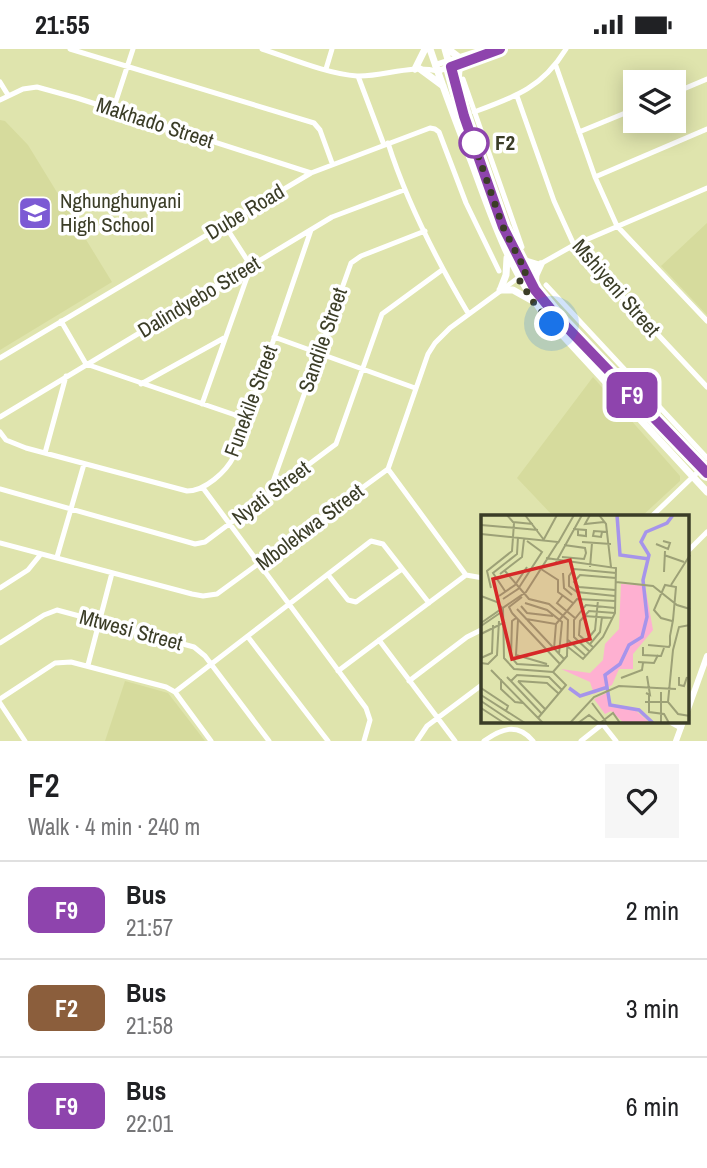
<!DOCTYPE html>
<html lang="en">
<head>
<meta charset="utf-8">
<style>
	:root { --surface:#fff; --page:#f6f6f6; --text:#202124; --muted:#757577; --line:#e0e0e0 }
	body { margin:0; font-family:"Archivo Narrow",sans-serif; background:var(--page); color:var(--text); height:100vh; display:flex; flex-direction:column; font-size:26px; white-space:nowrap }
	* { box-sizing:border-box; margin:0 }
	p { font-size:23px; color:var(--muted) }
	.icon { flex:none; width:38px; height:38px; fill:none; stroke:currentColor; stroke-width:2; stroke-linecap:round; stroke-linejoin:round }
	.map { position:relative; height:692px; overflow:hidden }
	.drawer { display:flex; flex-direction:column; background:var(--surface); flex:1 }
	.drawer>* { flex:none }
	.badge { padding:0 14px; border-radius:10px; font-size:24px; line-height:46px }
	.controls { position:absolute; left:623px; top:21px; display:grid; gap:14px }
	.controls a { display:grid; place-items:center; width:63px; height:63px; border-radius:0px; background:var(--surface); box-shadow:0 4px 18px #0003; font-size:35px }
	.you { position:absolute; width:35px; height:35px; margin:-18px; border:5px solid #fff; border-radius:50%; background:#1a73e8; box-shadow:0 0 0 10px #1a73e833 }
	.map>.badge { position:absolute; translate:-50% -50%; box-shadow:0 0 0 4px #fff }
	.round { display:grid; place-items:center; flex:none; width:74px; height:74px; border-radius:0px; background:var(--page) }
	.overview { display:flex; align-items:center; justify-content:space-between; height:119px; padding:0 28px }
	h1 { font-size:33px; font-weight:600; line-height:52px }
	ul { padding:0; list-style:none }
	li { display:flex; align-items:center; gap:21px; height:98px; padding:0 28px; border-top:2px solid var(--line) }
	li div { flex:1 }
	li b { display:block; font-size:26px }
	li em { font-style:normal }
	li .badge { min-width:77px; font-weight:700; text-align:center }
	.status { display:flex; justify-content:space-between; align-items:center; height:49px; padding:0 35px; background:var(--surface); direction:ltr }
	.status svg { height:19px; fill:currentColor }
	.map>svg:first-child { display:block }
	.built { fill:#d6db9d }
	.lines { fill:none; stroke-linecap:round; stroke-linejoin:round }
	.minor { stroke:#fff; stroke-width:5 }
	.tertiary { stroke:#fff; stroke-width:6 }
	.secondary { stroke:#fff; stroke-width:7 }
	.line-casing { stroke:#fff; stroke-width:16 }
	.line { stroke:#8e44ad; stroke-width:10 }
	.walk { stroke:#3b3d27; stroke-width:7; stroke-dasharray:0 12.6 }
	.stop-dot { fill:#fff; stroke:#8e44ad; stroke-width:3.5 }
	.labels { text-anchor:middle; stroke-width:7; stroke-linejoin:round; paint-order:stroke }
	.street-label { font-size:21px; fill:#3b3d27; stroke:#fff }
	.stop-label { font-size:21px; font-weight:bold; fill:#3b3d27; stroke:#fff; text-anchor:start }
	.poi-label { font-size:21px; fill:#3b3d27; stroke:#fff; text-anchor:start }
	.inset-river { fill:none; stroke:#a694eb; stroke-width:3.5 }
	.inset-road { fill:none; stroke:#9da177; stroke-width:2 }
	.view { fill:#d62828; fill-opacity:0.15; stroke:#d62828; stroke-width:3.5 }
	.inset-edge { fill:none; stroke:#3b3d27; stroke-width:3.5 }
</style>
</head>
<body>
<div class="status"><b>21:55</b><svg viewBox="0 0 49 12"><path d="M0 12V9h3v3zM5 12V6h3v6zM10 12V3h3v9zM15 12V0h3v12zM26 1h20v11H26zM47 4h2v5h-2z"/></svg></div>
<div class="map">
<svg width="707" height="692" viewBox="0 0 707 692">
	<rect width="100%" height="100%" fill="#dfe4ad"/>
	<path class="built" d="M 0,71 L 5,72 L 28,96 L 112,233 L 0,301 Z
		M 707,174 L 707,266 L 661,217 Z
		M 593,328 L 680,427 L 680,432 L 641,468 L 554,468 L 517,429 Z
		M 125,632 L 168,644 L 205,692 L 105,692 Z"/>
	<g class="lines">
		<path class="minor" d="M 70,0 L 314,74 L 320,81 L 332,114
			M 262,0 C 290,9 327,25 357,27 C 384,28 409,15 438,22
			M 556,17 L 595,128 L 617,177 L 707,272
			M 326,20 L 332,0
			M 358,27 L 384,96
			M 463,30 L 522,198
			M 0,33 L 8,46
			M 674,44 L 707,30
			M 517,47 L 554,152 L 574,196 L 707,338
			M 0,51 L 23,40 L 37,38 L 77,49 L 311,124
			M 113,61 L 133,0
			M 474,63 C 515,48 542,39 566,0
			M 579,83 L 635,60
			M 388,94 C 407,154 436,210 468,264
			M 595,128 L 707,80
			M 546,236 L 707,409
			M 61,272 L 86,315 L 247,370
			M 274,288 L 415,339
			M 0,309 L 311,124 L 430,79 L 435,80 L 439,83 L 466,154 L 499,222
			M 141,335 L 224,289
			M 202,355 L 251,217 L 224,175
			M 0,368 L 332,168 L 404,141
			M 0,383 L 6,391 L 26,399 L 187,442 C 205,442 226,423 234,407 L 311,181
			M 45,404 L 66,327
			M 388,420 L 466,526
			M 203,439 L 366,659 L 370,671 L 364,692
			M 0,440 L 195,495 L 205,493 L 336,395 L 382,265 L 442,221
			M 269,444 L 351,214 L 361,207 L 425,182
			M 651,468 L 702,419
			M 0,494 L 192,545 L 203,547 L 217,545 L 388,420 L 428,305 L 435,294 L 450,279 L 526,223 L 574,196 L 707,139
			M 688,502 L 707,483
			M 57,508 L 84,415
			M 329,527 L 348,551 L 356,553 L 402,520
			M 0,539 L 28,521 L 41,505
			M 248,588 L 328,692
			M 379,591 L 455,692
			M 0,594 L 44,566 L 57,561 L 194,598 L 205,607 L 269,692
			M 88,616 L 112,524
			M 338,622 L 466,526 L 483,529
			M 409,632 L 467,588 L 483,580
			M 175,643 L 371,492 L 383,495 L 429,554
			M 0,650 L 55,614 L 71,613 L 166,638 L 175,643 L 211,692
			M 0,654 L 25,692
			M 601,673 L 616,692
			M 670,673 L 681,679
			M 417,692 L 427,677 L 483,635
			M 484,692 C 501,680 517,673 533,692
			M 581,692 L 605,673"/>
		<path class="tertiary" d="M 435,16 L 485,0
			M 438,22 L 499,0
			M 688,660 L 707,607
			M 676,692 L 683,673"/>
		<path class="secondary" d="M 430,0 C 443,39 458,78 473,117 C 494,174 512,229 552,275 L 707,443
			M 445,0 L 464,67 L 503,178 L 535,241 L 558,269 L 707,424
			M 448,0 L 460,9
			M 415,20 L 425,0
			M 420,20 L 443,37
			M 458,33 L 459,21 L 466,12
			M 519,207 L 526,212 L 539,216
			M 501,239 L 506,226 L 507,209
			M 535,240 L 536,226 L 541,215
			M 500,241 L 513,241 L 531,251"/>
	</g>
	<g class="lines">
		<g class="line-casing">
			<path id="line" d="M 500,0 L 451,18 L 464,67 L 503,178 L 535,241 L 558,269 L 707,424"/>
		</g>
		<use href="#line" class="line"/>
		<path class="walk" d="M 474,94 L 472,89 L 503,178 L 526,223 L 518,229 L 534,254 L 552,275"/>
	</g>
	<defs>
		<g id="school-square" transform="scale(1.75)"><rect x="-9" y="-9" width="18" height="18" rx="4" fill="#7c5ad4" stroke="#fff"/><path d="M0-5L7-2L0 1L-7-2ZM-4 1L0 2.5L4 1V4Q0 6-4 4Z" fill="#fff"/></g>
	</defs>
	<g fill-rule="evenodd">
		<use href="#school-square" x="35" y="164"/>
	</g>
	<circle class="stop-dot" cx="474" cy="94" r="14"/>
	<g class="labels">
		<g class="street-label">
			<text transform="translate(155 74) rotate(18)" y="7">Makhado Street</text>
			<text transform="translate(245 163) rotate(-31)" y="7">Dube Road</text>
			<text transform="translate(616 239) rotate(49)" y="7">Mshiyeni Street</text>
			<text transform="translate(199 248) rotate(-31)" y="7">Dalindyebo Street</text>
			<text transform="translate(323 291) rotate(-71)" y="7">Sandile Street</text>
			<text transform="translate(251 352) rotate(-70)" y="7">Funekile Street</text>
			<text transform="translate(271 444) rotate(-37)" y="7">Nyati Street</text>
			<text transform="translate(310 478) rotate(-37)" y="7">Mbolekwa Street</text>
			<text transform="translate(131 581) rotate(15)" y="7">Mtwesi Street</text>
		</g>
		<g class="stop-label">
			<text x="495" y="101">F2</text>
		</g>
		<g class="poi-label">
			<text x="60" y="159">Nghunghunyani<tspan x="60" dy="24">High School</tspan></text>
		</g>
	</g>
	<g transform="translate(481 466)">
		<rect width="208" height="208" fill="#dfe4ad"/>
		<path d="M 140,69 L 164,70 L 172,115 L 152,139 L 152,154 L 138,154 L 131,170 L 113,179 L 109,167 L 80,154 L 109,158 L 122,145 L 124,129 L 138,114 ZM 127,177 L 129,192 L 153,194 L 169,208 L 143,208 L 130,196 L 124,199 L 113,184 Z" fill="#feb0d1"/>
		<path class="inset-river" d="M 136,0 L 139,40 L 168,44M 88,173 L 99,181 L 127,172M 172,208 L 158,195 L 129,190 L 124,160 L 139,149 L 148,130 L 161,122 L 166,102 L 162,65 L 168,40 L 160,27 L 165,17 L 186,8 L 192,0"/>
		<path class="inset-road" d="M 26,0 L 32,7 L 52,9M 44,0 L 63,25M 109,0 L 104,9 L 123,7M 118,0 L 125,9 L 130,52M 0,10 L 57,15M 92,14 L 105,15 L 105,21 L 97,20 L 97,15M 121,17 L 120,22 L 112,21 L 113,16 L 127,17M 0,19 L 77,27 L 45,77 L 0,108M 63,24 L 76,0M 101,27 L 130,29M 77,28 L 93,0M 175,29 L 187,34 L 189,28 L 182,26M 183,40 L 203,47M 81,42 L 103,44 L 105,38 L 104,33 L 83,30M 65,43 L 135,53 L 134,98 L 122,122 L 102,144 L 87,132M 75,47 L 101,0M 109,52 L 111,28M 60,54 L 77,65 L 77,77 L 92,88M 24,56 L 48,84 L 68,89 L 87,105 L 86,141 L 72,157M 183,57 L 184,36M 82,58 L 83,73 L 91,80M 19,59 L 41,42 L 43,24M 135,67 L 172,71 L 196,90 L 209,94M 190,70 L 209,40M 10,73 L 6,56 L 31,36 L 33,8M 134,75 L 98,72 L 93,67 L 99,60 L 135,63M 24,76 L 12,58 L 36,39 L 37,22M 82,80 L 76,88 L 94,103M 0,81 L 16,87 L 22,94 L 23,143 L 33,154 L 72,157 L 85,170 L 57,203M 18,81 L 34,70 L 46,52M 134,81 L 96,77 L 88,71 L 88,61 L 93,54 L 135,58M 22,84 L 37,74 L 61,37 L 46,26M 44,88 L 66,95 L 81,107 L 78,139M 40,91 L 46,98 L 72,101M 36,94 L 83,144M 31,98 L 79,149M 31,98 L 28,92 L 41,82M 103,101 L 132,103M 35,103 L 31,106 L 30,142 L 36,149 L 68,151M 45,104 L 75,109 L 73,134M 37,105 L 35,140 L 66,149M 75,109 L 96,84 L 134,86M 209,110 L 198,112 L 192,135 L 187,187 L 197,199 L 209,201M 0,111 L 19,98M 0,119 L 24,107M 87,125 L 105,141M 105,126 L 114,115 L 117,85M 109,129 L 119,117 L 121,102M 167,130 L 188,132 L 189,130 L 189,121 L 192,105 L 195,72 L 184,70 L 173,95 L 180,103 L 191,106M 162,132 L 162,140 L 180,141 L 183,133M 113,133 L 98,120 L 99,106 L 108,96 L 134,98M 109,137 L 93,122 L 93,105 L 105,90 L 134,93M 0,143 L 11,138 L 12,110M 157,147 L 173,148 L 177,140M 0,148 L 7,149 L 16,140 L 18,106M 10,155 L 62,208M 26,162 L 61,199M 198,162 L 198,170 L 203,171 L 206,162M 140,163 L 161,155 L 162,148M 20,164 L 20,174 L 34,187 L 42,188M 30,166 L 36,160 L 68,162 L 81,175M 37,166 L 66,168 L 77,178M 37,166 L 64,194M 0,173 L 27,191 L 25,196M 165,178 L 169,180 L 166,161M 0,180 L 44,208M 168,180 L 168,197 L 183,199 L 188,208M 0,186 L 33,208M 164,187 L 187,187M 111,188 L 126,208M 0,193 L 23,208M 89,208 L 113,182 L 138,171 L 195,174M 97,208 L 108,200 L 118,208M 119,208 L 132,198 L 139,208M 180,208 L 180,177"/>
		<path class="view" d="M 89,45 L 109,124 L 31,144 L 12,64 Z"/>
		<rect width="208" height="208" class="inset-edge"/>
	</g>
</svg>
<div class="controls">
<a><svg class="icon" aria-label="layers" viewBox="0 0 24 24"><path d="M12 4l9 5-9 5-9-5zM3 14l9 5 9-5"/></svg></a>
</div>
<div class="you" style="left:552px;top:275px"></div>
<b class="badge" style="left:632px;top:346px;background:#8e44ad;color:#fff">F9</b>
</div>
<section class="drawer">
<div class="overview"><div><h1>F2</h1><p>Walk · 4 min · 240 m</p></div><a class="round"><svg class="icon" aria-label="heart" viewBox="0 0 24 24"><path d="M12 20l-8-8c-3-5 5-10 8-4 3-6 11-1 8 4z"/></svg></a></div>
<ul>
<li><span class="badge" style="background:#8e44ad;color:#fff">F9</span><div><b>Bus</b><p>21:57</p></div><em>2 min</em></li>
<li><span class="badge" style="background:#8b5e3c;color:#fff">F2</span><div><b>Bus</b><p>21:58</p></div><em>3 min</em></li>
<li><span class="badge" style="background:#8e44ad;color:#fff">F9</span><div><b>Bus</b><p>22:01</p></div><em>6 min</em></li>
</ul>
</section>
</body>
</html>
